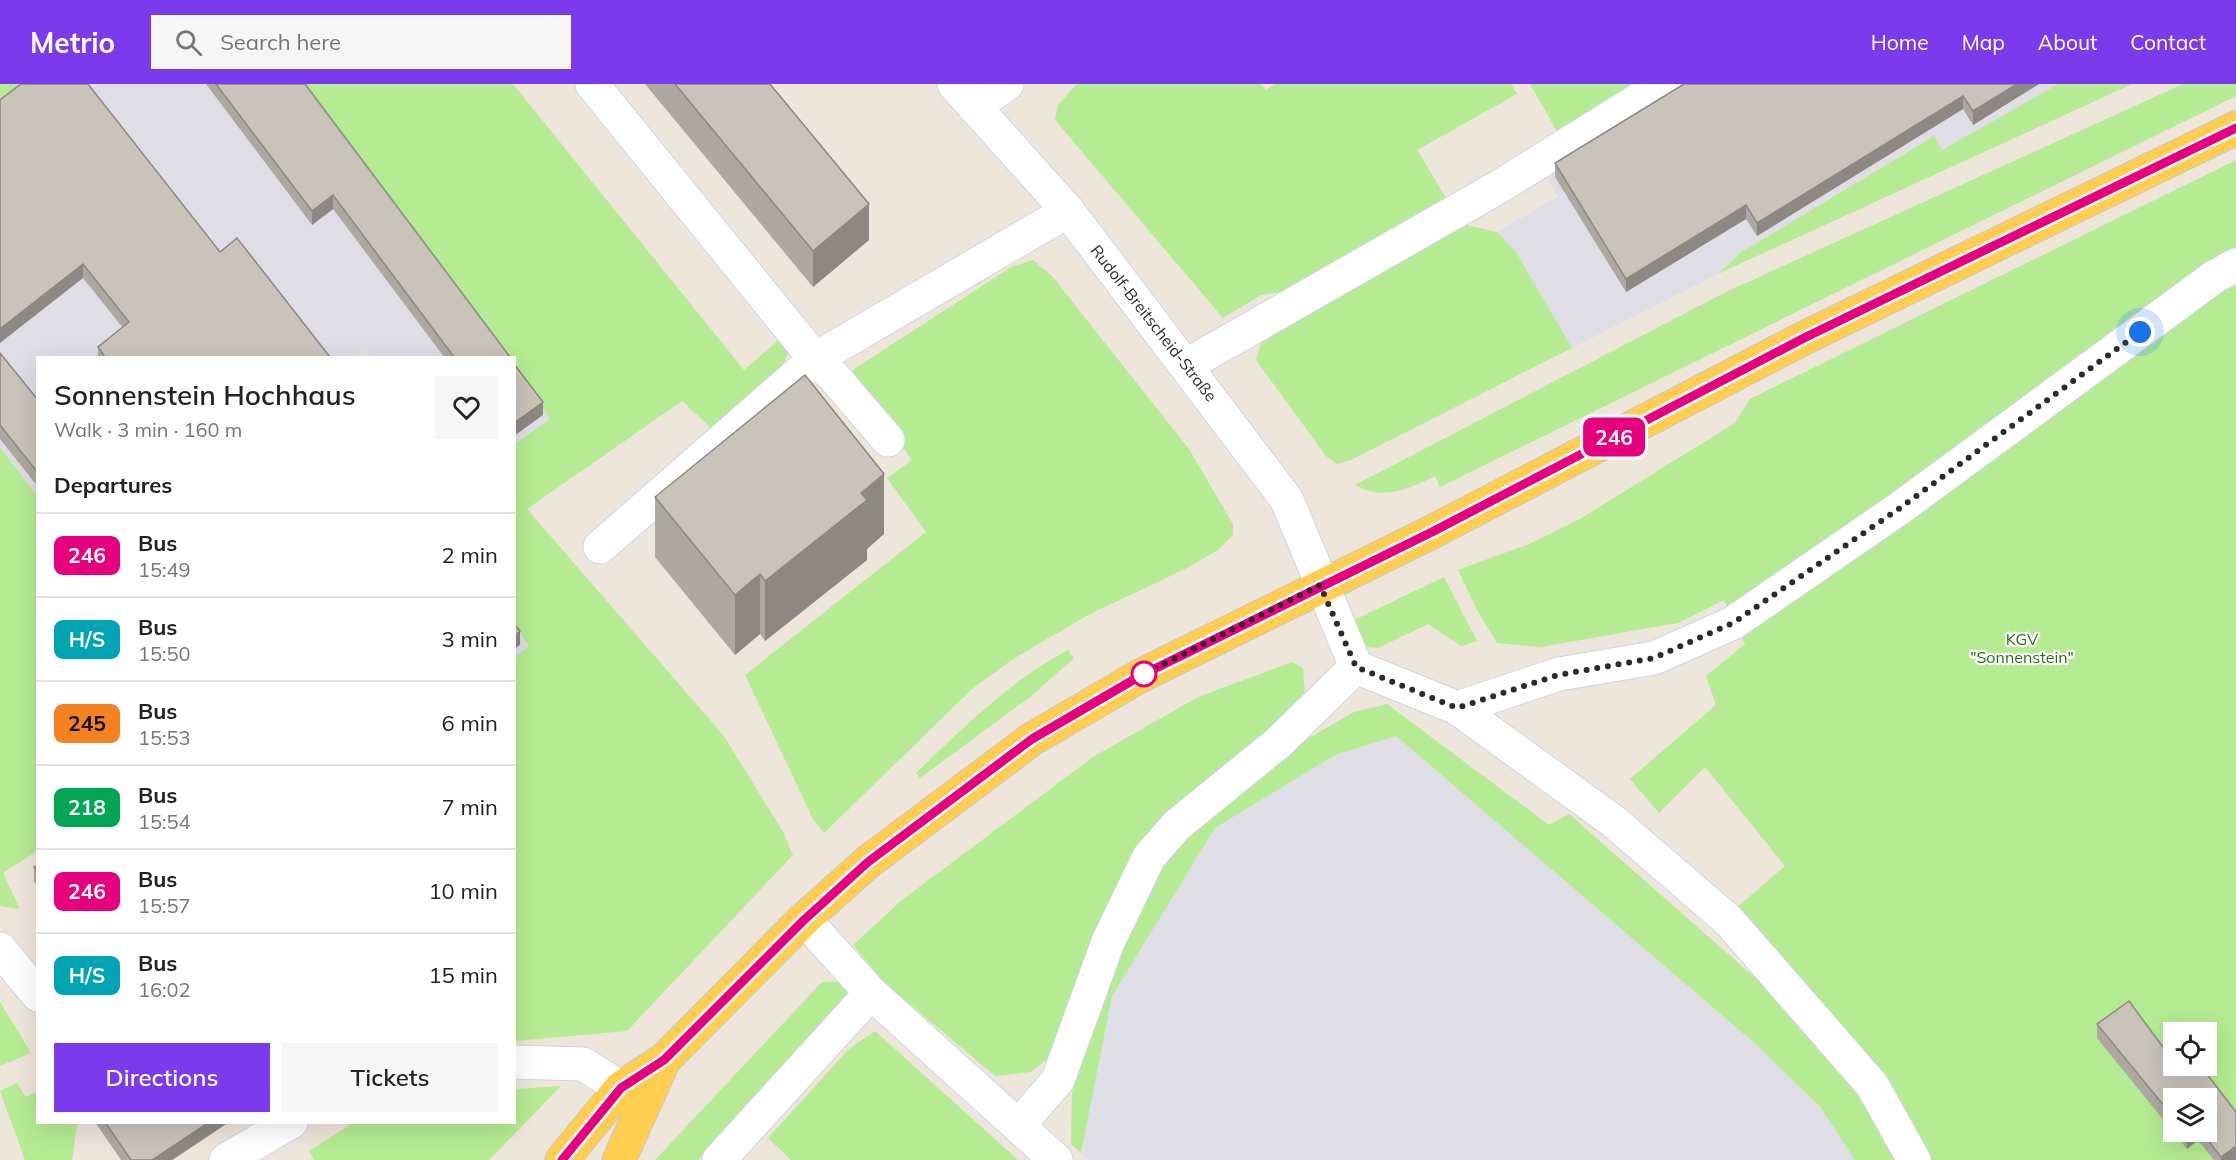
<!DOCTYPE html>
<html lang="en">
<head>
<meta charset="utf-8">
<style>
	:root { --surface:#fff; --page:#f6f6f6; --text:#222; --muted:#767676; --line:#e0e0e0; --accent:#7c3aed }
	body { margin:0; font-family:Mulish,sans-serif; background:var(--page); color:var(--text); height:100vh; display:flex; flex-direction:column; font-size:22px; white-space:nowrap }
	* { box-sizing:border-box; margin:0 }
	p { font-size:20px; color:var(--muted) }
	.icon { flex:none; width:33px; height:33px; fill:none; stroke:currentColor; stroke-width:2; stroke-linecap:round; stroke-linejoin:round }
	.map { position:relative; flex:1; overflow:hidden }
	.panel { position:absolute; left:36px; top:272px; width:480px; height:768px; display:flex; flex-direction:column; background:var(--surface); border-radius:0px; box-shadow:0 6px 24px #0002 }
	.panel>* { flex:none }
	.badge { padding:0 12px; border-radius:9px; font-size:21px; line-height:39px }
	.fabs { position:absolute; left:2163px; top:938px; display:grid; gap:12px }
	.fabs a { display:grid; place-items:center; width:54px; height:54px; border-radius:0px; background:var(--surface); box-shadow:0 6px 24px #0002; font-size:30px }
	.you { position:absolute; width:30px; height:30px; margin:-15px; border:4px solid #fff; border-radius:50%; background:#1a73e8; box-shadow:0 0 0 9px #1a73e833 }
	.map>.badge { position:absolute; translate:-50% -50%; box-shadow:0 0 0 3px #fff }
	h2 { padding:0 18px; font-size:22px; line-height:54px }
	.round { display:grid; place-items:center; flex:none; width:63px; height:63px; border-radius:0px; background:var(--page) }
	.overview { display:flex; align-items:center; justify-content:space-between; height:102px; padding:0 18px }
	h1 { font-size:28px; font-weight:600; line-height:45px }
	.primary-button { display:flex; gap:12px; margin-top:auto; padding:12px 18px }
	.primary-button a { flex:1; height:69px; border-radius:0px; background:var(--accent); color:#fff; font-size:24px; font-weight:600; line-height:69px; text-align:center }
	.primary-button a+a { background:var(--page); color:var(--text) }
	ul { padding:0; list-style:none }
	li { display:flex; align-items:center; gap:18px; height:84px; padding:0 18px; border-top:2px solid var(--line) }
	li div { flex:1 }
	li b { display:block; font-size:22px }
	li em { font-style:normal }
	li .badge { min-width:66px; font-weight:700; text-align:center }
	header { display:flex; align-items:center; gap:36px; box-sizing:border-box; height:84px; padding:0 30px; background:var(--accent); color:#fff }
	header strong { font-size:28px }
	nav { display:flex; gap:33px; margin-inline-start:auto; font-size:21px }
	.search { width:420px; height:54px; background:var(--page); display:flex; align-items:center; gap:15px; box-sizing:border-box; padding:0 21px; border-radius:0px; color:var(--muted); font-size:22px }
	.map>svg:first-child { display:block }
	.industrial { fill:#dfdde6 }
	.green { fill:#b5eb92; fill-rule:evenodd }
	.lines { fill:none; stroke-linecap:round; stroke-linejoin:round }
	.minor-casing { stroke:#d0d5e5; stroke-width:35 }
	.major-casing { stroke:#c8c8c8; stroke-width:35 }
	.minor { stroke:#fff; stroke-width:33 }
	.major { stroke:#ffcd4f; stroke-width:33 }
	.wall { fill:#ada8a0; fill-rule:evenodd }
	.shaded-wall { fill:#8d8882 }
	.building { fill:#c9c3ba; stroke:#8d8882; stroke-width:1.5 }
	.line-casing { stroke:#fff; stroke-width:14 }
	.line { stroke:#e6007e; stroke-width:9 }
	.walk { stroke:#2b2b2b; stroke-width:6; stroke-dasharray:0 10.8 }
	.stop-dot { fill:#fff; stroke:#e6007e; stroke-width:3 }
	.labels { text-anchor:middle; stroke-width:4.5; stroke-linejoin:round; paint-order:stroke }
	.street-label { font-size:16px; fill:#2b2b2b; stroke:#fff }
	.park-label { font-size:16px; fill:#2a7012; stroke:#fff }
</style>
</head>
<body>
<header>
<strong>Metrio</strong>
<div class="search"><svg class="icon" aria-label="search" viewBox="0 0 24 24"><circle cx="10" cy="10" r="6"/><path d="M15 15l6 6"/></svg>Search here</div>
<nav><a>Home</a><a>Map</a><a>About</a><a>Contact</a></nav>
</header>
<div class="map">
<svg width="2236" height="1076" viewBox="0 0 2236 1076">
	<rect width="100%" height="100%" fill="#eee5db"/>
	<path class="industrial" d="M 29,0 L 305,0 L 505,273 L 371,273 L 365,266 L 352,273 L 38,273 L 37,412 L 0,363 L 0,22 Z
		M 1688,0 L 2058,0 L 1942,66 L 1933,52 L 1740,169 L 1718,190 L 1572,264 L 1516,168 L 1497,148 L 1558,113 L 1544,87 Z
		M 514,286 L 550,335 L 515,360 L 514,360 Z
		M 514,541 L 530,562 L 515,574 L 514,574 Z
		M 1396,652 L 1759,963 L 1821,1024 L 1855,1076 L 1090,1076 L 1081,1069 L 1112,912 L 1215,744 L 1335,671 Z"/>
	<path class="green" d="M 0,0 L 29,0 L 0,22 Z
		M 305,0 L 513,0 L 744,286 L 781,254 L 790,265 L 781,286 L 711,344 L 682,317 L 527,425 L 724,652 L 783,748 L 793,771 L 627,947 L 515,957 L 514,574 L 529,562 L 515,541 L 515,360 L 550,335 L 515,286 L 514,273 L 505,273 Z
		M 1077,0 L 1261,0 L 1266,6 L 1275,0 L 1511,0 L 1517,10 L 1417,66 L 1447,115 L 1289,207 L 1261,211 L 1223,234 L 1055,36 L 1058,21 Z
		M 1530,0 L 1634,0 L 1557,47 Z
		M 2058,0 L 2132,0 L 1718,190 L 1740,169 L 1934,52 L 1942,66 Z
		M 2183,0 L 2236,0 L 2236,12 L 1440,403 L 1435,392 C 1409,405 1382,417 1355,401 L 1726,208 Z
		M 2236,76 L 2236,1076 L 1928,1076 L 1734,826 L 1785,782 L 1705,683 L 1659,729 L 1630,695 L 1716,621 L 1706,592 L 1745,560 L 1724,516 L 1678,539 L 1540,563 L 1497,559 L 1476,524 L 1458,486 L 1529,460 L 1580,435 L 1735,339 L 1750,315 ZM 2174,948 L 2206,948 L 2206,981 L 2174,981 ZM 2174,1014 L 2206,1014 L 2206,1047 L 2174,1047 Z
		M 1466,141 L 1497,148 L 1516,168 L 1572,264 L 1351,376 L 1337,380 L 1326,372 L 1256,276 L 1261,259 L 1449,144 Z
		M 1033,176 L 1052,192 L 1189,365 L 1233,440 L 1233,451 L 1218,466 L 1185,485 L 1088,531 L 1013,575 L 972,605 L 824,749 L 813,735 L 745,591 L 926,448 L 887,394 L 912,376 L 847,290 L 1011,183 Z
		M 0,363 L 37,412 L 37,767 L 3,789 L 20,825 L 0,822 Z
		M 1444,493 L 1477,557 L 1461,562 L 1428,540 L 1378,564 L 1365,563 L 1358,554 L 1352,537 Z
		M 1068,566 L 1074,574 L 1030,613 L 920,694 L 916,689 C 963,644 1010,597 1068,566 Z
		M 1292,578 L 1303,584 L 1305,612 L 1285,638 L 1167,729 L 1054,970 L 1031,988 L 995,992 L 885,899 L 853,861 L 902,816 L 1093,673 L 1198,613 Z
		M 1387,620 L 1549,741 L 1569,730 L 1794,928 L 1864,1005 L 1902,1076 L 1855,1076 L 1821,1024 L 1759,963 L 1396,652 L 1335,671 L 1215,744 L 1112,912 L 1081,1069 L 1071,1060 L 1072,1009 L 1103,908 L 1159,778 L 1196,739 L 1309,654 L 1354,628 Z
		M 841,897 L 853,917 L 796,967 L 698,1076 L 655,1076 L 822,898 Z
		M 0,918 L 31,969 L 0,982 Z
		M 875,947 L 1018,1076 L 791,1076 L 768,1054 L 849,965 Z
		M 17,999 L 26,1013 L 37,1007 L 38,1038 L 75,1038 L 77,1042 L 72,1076 L 25,1076 L 0,1007 Z
		M 561,1002 L 489,1076 L 314,1076 L 309,1067 L 354,1038 L 514,1038 L 515,1005 Z"/>
	<g class="lines">
		<g class="minor-casing">
			<path id="minor" d="M 592,0 L 815,275 L 834,293 L 888,356
				M 954,0 L 1068,127 L 1287,416 L 1356,583 L 1457,624 L 1613,737 L 1728,836 L 1872,1001 L 1914,1076
				M 974,23 L 1007,0
				M 1187,281 L 1502,101 L 1664,0
				M 600,463 L 815,275 L 1068,127
				M 1457,624 L 1559,590 L 1654,574 L 1733,539 L 1900,424 L 2214,193 L 2236,181
				M 804,835 L 871,909 L 1056,1076
				M 0,865 L 38,911
				M 514,978 L 583,980 L 621,1004
				M 1018,1042 L 1058,996 L 1108,858 L 1149,773 L 1177,741 L 1278,659 L 1356,583
				M 226,1076 L 291,1038
				M 719,1076 L 871,909"/>
		</g>
		<g class="major-casing">
			<path id="major" d="M 562,1076 L 621,1004 L 664,976 L 804,835 L 868,778 L 1032,655 L 1140,592 L 1432,448 L 1804,254 L 2236,44
				M 619,1076 L 664,976"/>
		</g>
		<use href="#minor" class="minor"/>
		<use href="#major" class="major"/>
	</g>
	<path class="wall" d="M 206,0 L 305,0 L 510,273 L 444,273 L 333,125 L 312,141 Z
		M 645,0 L 770,0 L 869,156 L 813,203 Z
		M 2039,0 L 1973,41 L 1963,25 L 1757,152 L 1746,135 L 1626,208 L 1555,93 L 1555,79 Z
		M 0,16 L 220,168 L 330,273 L 98,273 L 98,263 L 123,244 L 83,194 Z
		M 0,269 L 38,316 L 38,403 L 0,355 Z
		M 655,413 L 884,450 L 867,465 L 867,476 L 765,557 L 760,550 L 735,571 L 655,473 Z
		M 38,781 L 38,802 L 34,797 L 34,783 Z
		M 2097,940 L 2179,985 L 2236,1028 L 2236,1075 L 2235,1076 L 2214,1076 L 2198,1056 L 2187,1065 L 2097,954 ZM 2174,1014 L 2206,1047 L 2174,1047 Z
		M 95,1038 L 229,1038 L 172,1076 L 121,1076 Z"/>
	<path class="shaded-wall" d="M 2017,0 L 2039,0 L 1973,41 L 1973,27 Z
		M 1963,12 L 1963,25 L 1757,152 L 1757,139 Z
		M 333,111 L 333,125 L 312,141 L 312,127 Z
		M 869,120 L 869,156 L 813,203 L 813,167 Z
		M 1746,121 L 1746,135 L 1626,208 L 1626,195 Z
		M 83,180 L 83,194 L 0,259 L 0,245 Z
		M 543,318 L 543,331 L 514,352 L 514,339 Z
		M 884,390 L 884,450 L 867,465 L 867,476 L 765,557 L 765,497 L 861,409 Z
		M 760,490 L 760,550 L 735,571 L 735,511 Z
		M 520,547 L 520,561 L 514,565 L 514,552 Z
		M 209,1038 L 229,1038 L 172,1076 L 152,1076 Z
		M 2193,1047 L 2198,1047 L 2198,1056 L 2187,1065 L 2187,1051 Z
		M 2236,1062 L 2236,1075 L 2235,1076 L 2221,1076 L 2221,1073 Z"/>
	<path class="building" d="M 21,0 L 88,0 L 220,168 L 237,154 L 330,273 L 105,273 L 98,263 L 129,238 L 83,180 L 0,245 L 0,16 Z
		M 216,0 L 305,0 L 510,273 L 454,273 L 333,111 L 312,127 Z
		M 675,0 L 770,0 L 869,120 L 813,167 Z
		M 1684,0 L 2017,0 L 1973,27 L 1963,12 L 1757,139 L 1746,121 L 1626,195 L 1555,79 Z
		M 0,269 L 38,316 L 38,389 L 0,341 Z
		M 514,280 L 543,318 L 514,339 Z
		M 805,291 L 884,390 L 861,409 L 867,416 L 765,497 L 760,490 L 735,511 L 655,413 Z
		M 514,540 L 520,547 L 514,552 Z
		M 38,781 L 38,788 L 34,783 Z
		M 2129,917 L 2174,978 L 2174,981 L 2176,981 L 2179,985 L 2184,981 L 2200,981 L 2236,1028 L 2236,1062 L 2221,1073 L 2201,1047 L 2206,1047 L 2206,1014 L 2174,1014 L 2174,1034 L 2097,940 Z
		M 105,1038 L 209,1038 L 152,1076 L 131,1076 Z
		M 2184,1047 L 2193,1047 L 2187,1051 Z"/>
	<g class="lines">
		<g class="line-casing">
			<path id="line" d="M 562,1076 L 621,1004 L 664,976 L 804,836 L 868,778 L 1032,655 L 1140,592 L 1432,448 L 1804,254 L 2236,44"/>
		</g>
		<use href="#line" class="line"/>
		<path class="walk" d="M 1144,590 L 1140,592 L 1320,501 L 1356,583 L 1457,624 L 1558,591 L 1654,574 L 1733,539 L 1900,424 L 2140,248"/>
	</g>
	<circle class="stop-dot" cx="1144" cy="590" r="12"/>
	<g class="labels">
		<g class="street-label">
			<text transform="translate(1154 239) rotate(52)" y="6">Rudolf-Breitscheid-Straße</text>
		</g>
		<g class="park-label">
			<text x="2022" y="561">KGV<tspan x="2022" dy="18">"Sonnenstein"</tspan></text>
		</g>
	</g>
</svg>
<div class="fabs">
<a><svg class="icon" aria-label="locate" viewBox="0 0 24 24"><circle cx="12" cy="12" r="6"/><path d="M12 2v4M12 18v4M2 12h4M18 12h4"/></svg></a>
<a><svg class="icon" aria-label="layers" viewBox="0 0 24 24"><path d="M12 4l9 5-9 5-9-5zM3 14l9 5 9-5"/></svg></a>
</div>
<div class="you" style="left:2140px;top:248px"></div>
<b class="badge" style="left:1614px;top:353px;background:#e6007e;color:#fff">246</b>
<section class="panel">
<div class="overview"><div><h1>Sonnenstein Hochhaus</h1><p>Walk · 3 min · 160 m</p></div><a class="round"><svg class="icon" aria-label="heart" viewBox="0 0 24 24"><path d="M12 20l-8-8c-3-5 5-10 8-4 3-6 11-1 8 4z"/></svg></a></div>
<h2>Departures</h2>
<ul>
<li><span class="badge" style="background:#e6007e;color:#fff">246</span><div><b>Bus</b><p>15:49</p></div><em>2 min</em></li>
<li><span class="badge" style="background:#00a3b4;color:#fff">H/S</span><div><b>Bus</b><p>15:50</p></div><em>3 min</em></li>
<li><span class="badge" style="background:#f58220;color:#111">245</span><div><b>Bus</b><p>15:53</p></div><em>6 min</em></li>
<li><span class="badge" style="background:#00a651;color:#fff">218</span><div><b>Bus</b><p>15:54</p></div><em>7 min</em></li>
<li><span class="badge" style="background:#e6007e;color:#fff">246</span><div><b>Bus</b><p>15:57</p></div><em>10 min</em></li>
<li><span class="badge" style="background:#00a3b4;color:#fff">H/S</span><div><b>Bus</b><p>16:02</p></div><em>15 min</em></li>
</ul>
<div class="primary-button"><a>Directions</a><a>Tickets</a></div>
</section>
</div>
</body>
</html>
